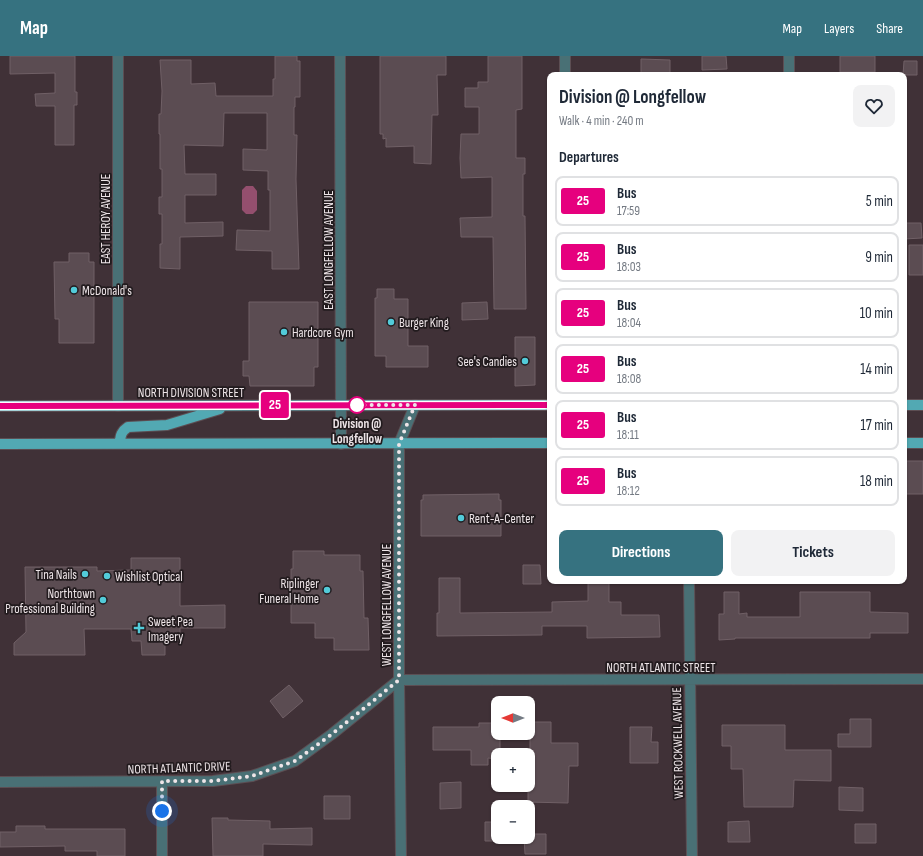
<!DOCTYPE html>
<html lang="en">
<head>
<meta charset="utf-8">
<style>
	:root { --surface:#fff; --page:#f2f2f3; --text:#1f2937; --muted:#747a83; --line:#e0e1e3; --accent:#367280 }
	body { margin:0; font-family:"Sofia Sans Condensed",sans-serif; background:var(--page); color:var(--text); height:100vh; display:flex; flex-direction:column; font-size:15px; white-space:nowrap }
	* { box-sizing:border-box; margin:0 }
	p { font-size:13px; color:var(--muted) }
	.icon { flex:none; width:22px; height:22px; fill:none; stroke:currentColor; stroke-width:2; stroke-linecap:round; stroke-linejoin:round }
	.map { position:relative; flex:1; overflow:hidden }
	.sheet { position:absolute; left:547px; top:16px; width:360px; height:512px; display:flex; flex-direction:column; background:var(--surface); border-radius:8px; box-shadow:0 1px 3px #0004 }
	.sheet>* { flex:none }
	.badge { padding:0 8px; border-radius:3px; font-size:14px; line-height:26px }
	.needle { width:26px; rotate:270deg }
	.buttons { position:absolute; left:491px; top:640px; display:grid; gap:8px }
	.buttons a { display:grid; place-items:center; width:44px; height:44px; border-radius:8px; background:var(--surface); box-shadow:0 1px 3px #0004; font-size:20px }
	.you { position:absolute; width:20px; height:20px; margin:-10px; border:3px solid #fff; border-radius:50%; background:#1a73e8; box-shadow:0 0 0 6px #1a73e833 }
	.map>.badge { position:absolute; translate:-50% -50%; box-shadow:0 0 0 2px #fff }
	h2 { padding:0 12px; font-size:15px; line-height:36px }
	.round { display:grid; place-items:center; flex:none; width:42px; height:42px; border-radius:8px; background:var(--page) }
	.overview { display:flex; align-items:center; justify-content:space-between; height:68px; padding:0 12px }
	h1 { font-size:19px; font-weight:700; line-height:30px }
	.primary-button { display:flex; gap:8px; margin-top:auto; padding:8px 12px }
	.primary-button a { flex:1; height:46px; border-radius:8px; background:var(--accent); color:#fff; font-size:16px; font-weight:700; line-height:46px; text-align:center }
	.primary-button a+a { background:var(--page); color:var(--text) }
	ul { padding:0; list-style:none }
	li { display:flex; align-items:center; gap:12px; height:50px; margin:0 8px 6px; padding:0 4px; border:2px solid var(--line); border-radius:8px }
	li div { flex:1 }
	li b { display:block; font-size:15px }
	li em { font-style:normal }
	li .badge { min-width:44px; font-weight:700; text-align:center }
	header { display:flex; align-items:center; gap:24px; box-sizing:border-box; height:56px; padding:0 20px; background:var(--accent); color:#fff }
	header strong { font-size:19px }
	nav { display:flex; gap:22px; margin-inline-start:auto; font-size:14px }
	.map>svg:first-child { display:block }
	.water { fill:#944f6e }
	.building { fill:#5b4c52; stroke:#706066 }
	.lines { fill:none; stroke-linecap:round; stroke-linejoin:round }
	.minor-casing { stroke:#5c4e53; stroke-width:12 }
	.major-casing { stroke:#5c4e53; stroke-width:12 }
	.minor { stroke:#497075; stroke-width:10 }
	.major { stroke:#52a9b3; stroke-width:10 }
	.line-casing { stroke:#fff; stroke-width:9 }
	.line { stroke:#e6007e; stroke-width:6 }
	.walk { stroke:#eee5e8; stroke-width:4; stroke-dasharray:0 7.2 }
	.poi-dot { fill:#52cbd9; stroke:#221b1e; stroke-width:1.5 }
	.stop-dot { fill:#fff; stroke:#e6007e; stroke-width:2 }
	.labels { text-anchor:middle; stroke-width:3.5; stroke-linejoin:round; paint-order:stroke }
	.street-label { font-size:13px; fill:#eee5e8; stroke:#221b1e }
	.poi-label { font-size:13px; fill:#eee5e8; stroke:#221b1e; text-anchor:start }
	.stop-label { font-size:13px; font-weight:bold; fill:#eee5e8; stroke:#221b1e }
</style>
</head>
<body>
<header>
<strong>Map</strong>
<nav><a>Map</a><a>Layers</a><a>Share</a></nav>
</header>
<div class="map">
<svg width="923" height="800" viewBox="0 0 923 800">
	<rect width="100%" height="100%" fill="#403137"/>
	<path class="water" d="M 246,130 L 253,130 L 257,135 L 257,154 L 253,158 L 246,158 L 242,154 L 242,134 Z"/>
	<path class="building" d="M 10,0 L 75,0 L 75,36 L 77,36 L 77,49 L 74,49 L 74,89 L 55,89 L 55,50 L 36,50 L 35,38 L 55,37 L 55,17 L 10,18 Z
		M 275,0 L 297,0 L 297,5 L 300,5 L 300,41 L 295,41 L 295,51 L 294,51 L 294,79 L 297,79 L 296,123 L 299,213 L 272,213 L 272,195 L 236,194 L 237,174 L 270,175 L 270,134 L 268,134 L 268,115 L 243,114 L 243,93 L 267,94 L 267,57 L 224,57 L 223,90 L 184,89 L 185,118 L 216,118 L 216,139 L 185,139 L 185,167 L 223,166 L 223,180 L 180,181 L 180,213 L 160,212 L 160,188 L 162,188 L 162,158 L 159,158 L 159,141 L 162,141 L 162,113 L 160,113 L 160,78 L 159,78 L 159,58 L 161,58 L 162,35 L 160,4 L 191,4 L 191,28 L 215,27 L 216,40 L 273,40 L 273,23 L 275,23 Z
		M 380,0 L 446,0 L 446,19 L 437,19 L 438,59 L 432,59 L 431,108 L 414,107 L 414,90 L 386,91 L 386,82 L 383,83 L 383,78 L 380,78 Z
		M 488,0 L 522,0 L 522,53 L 516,54 L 516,102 L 525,102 L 525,118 L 523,118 L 523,160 L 525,160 L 526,253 L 494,253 L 493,181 L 461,181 L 460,162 L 492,161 L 492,121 L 461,122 L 460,102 L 461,78 L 479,78 L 479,51 L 465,51 L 465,32 L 478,32 L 478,26 L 488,26 Z
		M 702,0 L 726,0 L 727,13 L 702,14 Z
		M 840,0 L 875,0 L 875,16 L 840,16 Z
		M 641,3 L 670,4 L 670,19 L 641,19 Z
		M 904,5 L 917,5 L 917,19 L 903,19 Z
		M 904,167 L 921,167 L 922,182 L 904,183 Z
		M 909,189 L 923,189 L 923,219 L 909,219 Z
		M 69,197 L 89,197 L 89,206 L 94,206 L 94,287 L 59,287 L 59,263 L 55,263 L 54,206 L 69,206 Z
		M 377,233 L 394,233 L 394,243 L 408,243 L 408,290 L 428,290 L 428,311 L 386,311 L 386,300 L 375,300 L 375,242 L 377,242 Z
		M 249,246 L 318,246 L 318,311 L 314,311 L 314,330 L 250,330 L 249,320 L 243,320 L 243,305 L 249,305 Z
		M 487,246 L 488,263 L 462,264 L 462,247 Z
		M 515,281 L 535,281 L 535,329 L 515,330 Z
		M 904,405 L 923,405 L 923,438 L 904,438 Z
		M 499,438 L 499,444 L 501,444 L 501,480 L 421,480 L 421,444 L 423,444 L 423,439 Z
		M 293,495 L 324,495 L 324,499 L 360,499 L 360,515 L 363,515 L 364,562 L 368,562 L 369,594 L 334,594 L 334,582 L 315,582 L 315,567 L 291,567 L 291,513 L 293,513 Z
		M 131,502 L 180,502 L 180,550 L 225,549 L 225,572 L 180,572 L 180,584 L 165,585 L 165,599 L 142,599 L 141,585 L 132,585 L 131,573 L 84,573 L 85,599 L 14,599 L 14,587 L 26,576 L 25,511 L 97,511 L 97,515 L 131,514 Z
		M 523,509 L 540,509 L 541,528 L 523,528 Z
		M 439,522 L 460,522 L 460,557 L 552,556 L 552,546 L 588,545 L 588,525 L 609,525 L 609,546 L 621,546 L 621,559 L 659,559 L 660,581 L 587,582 L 587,570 L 542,570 L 542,579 L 437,580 L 437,557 L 439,557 Z
		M 724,536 L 739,536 L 739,558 L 747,557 L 747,561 L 800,561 L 800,536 L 870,536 L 870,556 L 908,557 L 908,577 L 870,577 L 870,582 L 735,582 L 735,583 L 719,584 L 719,558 L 724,558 Z
		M 289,629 L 303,645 L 283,662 L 270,645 Z
		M 850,663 L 871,663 L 871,691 L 838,691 L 838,678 L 850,678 Z
		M 530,666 L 551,666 L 551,687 L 578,687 L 578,710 L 569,710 L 568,747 L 528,746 L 528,732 L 530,732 Z
		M 479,667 L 498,667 L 498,677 L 500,677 L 500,699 L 498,699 L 498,703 L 488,702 L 488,709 L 471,709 L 471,694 L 433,694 L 433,671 L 479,671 Z
		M 722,669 L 785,669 L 785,694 L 831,694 L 831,725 L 794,724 L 793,751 L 744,751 L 743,713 L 731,713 L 731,690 L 722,690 Z
		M 630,671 L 652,671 L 651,686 L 658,686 L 658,707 L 630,707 Z
		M 461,726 L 461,752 L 440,753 L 440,727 Z
		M 839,731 L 863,732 L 863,755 L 839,754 Z
		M 324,740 L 350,740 L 350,763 L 324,763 Z
		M 212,762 L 228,762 L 228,764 L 270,765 L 270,773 L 312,772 L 312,789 L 263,788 L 263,800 L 213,800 Z
		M 749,765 L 750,786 L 728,786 L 728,766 Z
		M 485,766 L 498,766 L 498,785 L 485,785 Z
		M 855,768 L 876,768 L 876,787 L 855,787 Z
		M 16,770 L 45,770 L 45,773 L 125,773 L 125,800 L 97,800 L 97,795 L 65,795 L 65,790 L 0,791 L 0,776 L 16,776 Z
		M 528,778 L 546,778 L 546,798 L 525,798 L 524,781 L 528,781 Z"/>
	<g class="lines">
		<g class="minor-casing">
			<path id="minor" d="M 340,0 L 341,388
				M 565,0 L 565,19
				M 789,19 L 789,0
				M 118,350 L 118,0
				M 689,525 L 692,800
				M 0,726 L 213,725 L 252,720 L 295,705 L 332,678 L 399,624 L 923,623
				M 162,800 L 162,725
				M 401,800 L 399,624 L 399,388 L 415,349"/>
		</g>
		<g class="major-casing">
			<path id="major" d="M 904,349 L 923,349
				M 0,350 L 550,349
				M 120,387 C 120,379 122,375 128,371 L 167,369 L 220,353
				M 904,387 L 923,387
				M 0,388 L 550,387"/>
		</g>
		<use href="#minor" class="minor"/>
		<use href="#major" class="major"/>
	</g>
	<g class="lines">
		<g class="line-casing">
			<path id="line" d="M 0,350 L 550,349"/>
		</g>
		<use href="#line" class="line"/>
		<path class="walk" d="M 162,755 L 162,725 L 213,725 L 252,720 L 295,705 L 332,678 L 399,624 L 399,388 L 415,349 L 353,349 L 357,349"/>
	</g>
	<g class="poi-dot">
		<circle cx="74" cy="234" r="4"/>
		<circle cx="391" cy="266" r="4"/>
		<circle cx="284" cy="276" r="4"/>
		<circle cx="525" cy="305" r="4"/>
		<circle cx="461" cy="462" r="4"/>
		<circle cx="85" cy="518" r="4"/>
		<circle cx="107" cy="520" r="4"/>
		<circle cx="327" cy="534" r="4"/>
		<circle cx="103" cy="544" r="4"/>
		<path d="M137 566h4v4h4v4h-4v4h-4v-4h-4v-4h4z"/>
	</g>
	<circle class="stop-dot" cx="357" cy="349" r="8"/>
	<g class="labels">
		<g class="street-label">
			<text transform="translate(105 163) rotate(-90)" y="5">EAST HEROY AVENUE</text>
			<text transform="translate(328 194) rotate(-90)" y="5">EAST LONGFELLOW AVENUE</text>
			<text x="191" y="341">NORTH DIVISION STREET</text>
			<text transform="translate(386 549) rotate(-90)" y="5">WEST LONGFELLOW AVENUE</text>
			<text x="661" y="616">NORTH ATLANTIC STREET</text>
			<text transform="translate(677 687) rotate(-91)" y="5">WEST ROCKWELL AVENUE</text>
			<text transform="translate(179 711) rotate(-2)" y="5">NORTH ATLANTIC DRIVE</text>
		</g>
		<g class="poi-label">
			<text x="82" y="239">McDonald's</text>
			<text x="399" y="271">Burger King</text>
			<text x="292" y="281">Hardcore Gym</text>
			<text x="517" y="310" text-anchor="end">See's Candies</text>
			<text x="469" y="467">Rent-A-Center</text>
			<text x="77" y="523" text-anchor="end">Tina Nails</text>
			<text x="115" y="525">Wishlist Optical</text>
			<text x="319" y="532" text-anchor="end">Riplinger<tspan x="319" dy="15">Funeral Home</tspan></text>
			<text x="95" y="542" text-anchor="end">Northtown<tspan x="95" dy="15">Professional Building</tspan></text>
			<text x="148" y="570">Sweet Pea<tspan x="148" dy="15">Imagery</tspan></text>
		</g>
		<g class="stop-label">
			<text x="357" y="372">Division @<tspan x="357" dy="15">Longfellow</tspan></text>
		</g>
	</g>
</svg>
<div class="buttons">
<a><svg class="needle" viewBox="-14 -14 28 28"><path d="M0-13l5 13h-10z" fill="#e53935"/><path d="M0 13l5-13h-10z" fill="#747a83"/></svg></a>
<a>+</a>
<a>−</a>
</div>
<div class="you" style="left:162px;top:755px"></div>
<b class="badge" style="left:275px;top:349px;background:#e6007e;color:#fff">25</b>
<section class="sheet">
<div class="overview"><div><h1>Division @ Longfellow</h1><p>Walk · 4 min · 240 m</p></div><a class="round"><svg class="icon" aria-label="heart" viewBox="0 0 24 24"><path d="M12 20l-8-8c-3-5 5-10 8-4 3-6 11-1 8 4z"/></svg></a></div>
<h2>Departures</h2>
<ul>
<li><span class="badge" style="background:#e6007e;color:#fff">25</span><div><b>Bus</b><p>17:59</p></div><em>5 min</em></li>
<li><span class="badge" style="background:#e6007e;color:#fff">25</span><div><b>Bus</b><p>18:03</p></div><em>9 min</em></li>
<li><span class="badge" style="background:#e6007e;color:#fff">25</span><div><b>Bus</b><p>18:04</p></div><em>10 min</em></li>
<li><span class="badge" style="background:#e6007e;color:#fff">25</span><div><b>Bus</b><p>18:08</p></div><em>14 min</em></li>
<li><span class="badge" style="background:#e6007e;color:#fff">25</span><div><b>Bus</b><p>18:11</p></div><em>17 min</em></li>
<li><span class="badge" style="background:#e6007e;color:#fff">25</span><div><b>Bus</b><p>18:12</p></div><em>18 min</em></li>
</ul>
<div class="primary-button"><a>Directions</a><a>Tickets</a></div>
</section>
</div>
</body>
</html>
